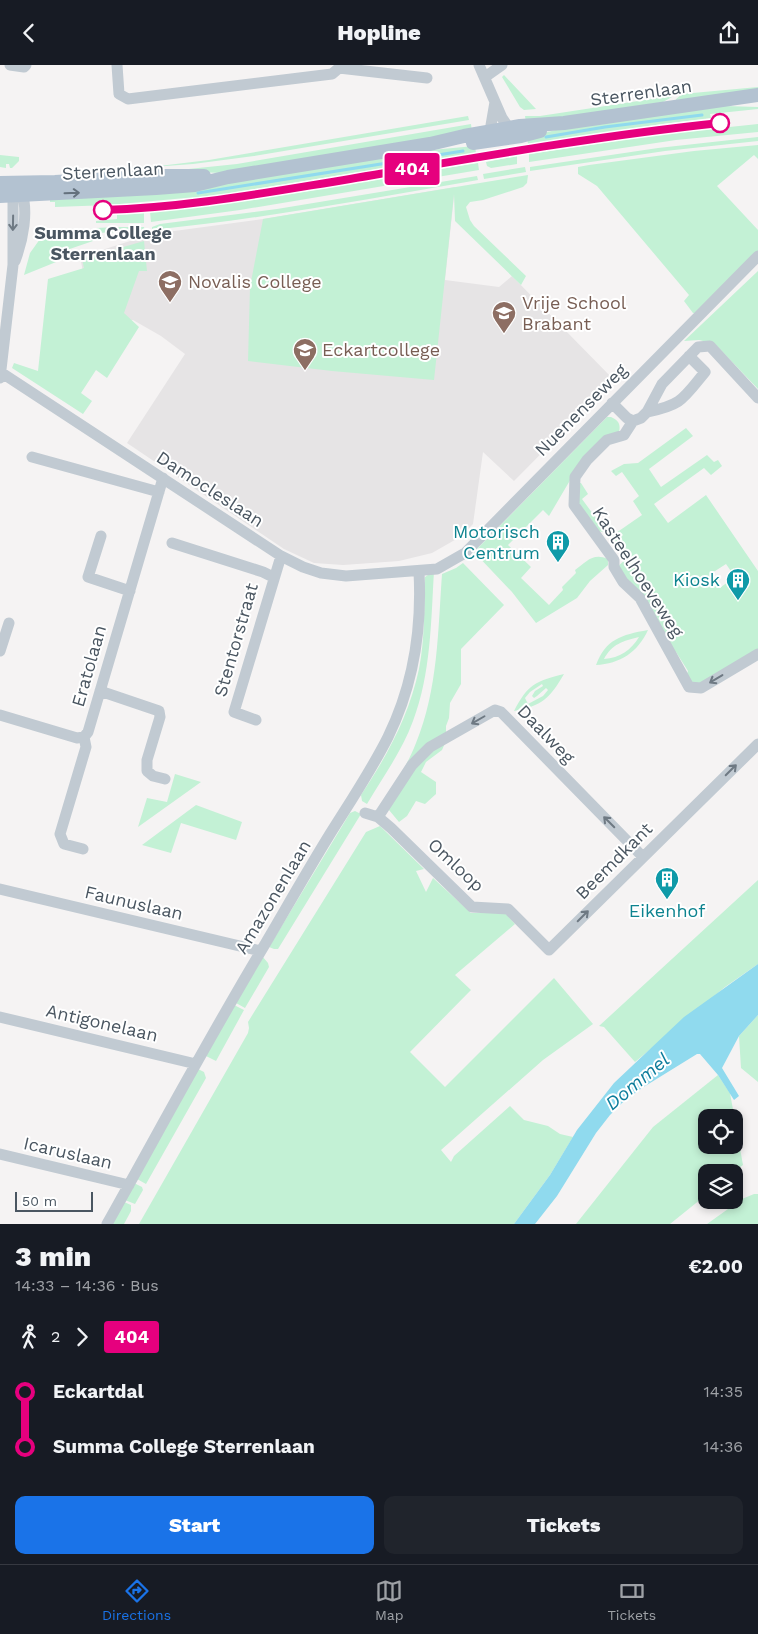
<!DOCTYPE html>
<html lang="en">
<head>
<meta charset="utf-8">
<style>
	:root { --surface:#171b24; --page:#20242c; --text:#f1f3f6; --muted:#9ea1a6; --line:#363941; --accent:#1a73e8 }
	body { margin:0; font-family:"Work Sans",sans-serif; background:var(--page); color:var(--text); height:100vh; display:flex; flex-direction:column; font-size:19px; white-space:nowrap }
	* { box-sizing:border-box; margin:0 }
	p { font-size:16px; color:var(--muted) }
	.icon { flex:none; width:28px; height:28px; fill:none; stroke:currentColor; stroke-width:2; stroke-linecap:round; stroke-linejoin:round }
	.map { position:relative; height:1159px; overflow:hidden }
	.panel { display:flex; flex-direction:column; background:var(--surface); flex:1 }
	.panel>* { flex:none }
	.badge { padding:0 10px; border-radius:4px; font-size:18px; line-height:32px }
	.tools { position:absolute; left:698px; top:1044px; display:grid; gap:10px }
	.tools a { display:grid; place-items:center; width:45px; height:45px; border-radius:10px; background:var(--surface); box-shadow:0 2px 8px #0003; font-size:25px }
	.scale { position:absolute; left:15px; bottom:12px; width:78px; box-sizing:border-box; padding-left:5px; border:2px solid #4a5661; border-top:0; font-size:14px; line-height:18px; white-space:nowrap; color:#4a5661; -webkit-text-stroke:4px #fff; paint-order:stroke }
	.map>.badge { position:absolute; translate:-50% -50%; box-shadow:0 0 0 2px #fff }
	.legs { display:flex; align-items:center; gap:8px; height:55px; padding:0 15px; font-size:16px }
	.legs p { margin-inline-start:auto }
	.head { display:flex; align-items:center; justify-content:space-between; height:85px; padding:0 15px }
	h1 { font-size:28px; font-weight:800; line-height:38px }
	.primary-button { display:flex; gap:10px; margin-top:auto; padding:10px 15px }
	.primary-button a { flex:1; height:58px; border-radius:10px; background:var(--accent); color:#fff; font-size:20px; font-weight:800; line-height:58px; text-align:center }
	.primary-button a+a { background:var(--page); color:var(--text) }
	ul { padding:0 15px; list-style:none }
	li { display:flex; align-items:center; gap:18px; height:55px; font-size:19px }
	li i { display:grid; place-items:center; width:8px; height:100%; margin:0 6px; background:currentColor }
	li i::after { content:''; width:12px; height:12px; margin:-6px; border:4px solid; border-radius:50%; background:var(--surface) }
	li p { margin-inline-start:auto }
	li:first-child i { background:linear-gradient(#0000 50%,currentColor 0) }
	li:last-child i { background:linear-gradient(currentColor 50%,#0000 0) }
	header { display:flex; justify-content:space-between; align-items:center; height:65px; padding:0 15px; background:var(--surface); font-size:22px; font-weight:800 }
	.tab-bar { display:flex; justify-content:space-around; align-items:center; height:70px; border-top:1px solid var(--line); background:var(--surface); font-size:14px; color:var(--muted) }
	.tab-bar a { display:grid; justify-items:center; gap:2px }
	.tab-bar .current { color:var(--accent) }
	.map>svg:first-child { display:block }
	.education { fill:#e6e4e5 }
	.green { fill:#c3f1d5; fill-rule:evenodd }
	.water { fill:#90daee }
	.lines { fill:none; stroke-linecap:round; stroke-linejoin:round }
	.stream { stroke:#90daee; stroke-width:3 }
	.minor { stroke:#c1cad2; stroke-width:11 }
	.major { stroke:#b3c2d1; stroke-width:14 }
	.oneway { stroke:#64717d }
	.oneway2 { stroke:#6e7983 }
	.line-1-casing { stroke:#fff; stroke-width:11 }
	.line-1 { stroke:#e6007e; stroke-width:8 }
	.stop-1-dot { fill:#fff; stroke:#e6007e; stroke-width:2.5 }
	.labels { text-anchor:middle; stroke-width:4; stroke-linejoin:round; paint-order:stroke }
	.street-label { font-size:18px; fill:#4a5661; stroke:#fff }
	.stop-label { font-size:18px; font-weight:bold; fill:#4a5661; stroke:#fff }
	.education-label { font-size:18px; fill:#785e54; stroke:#fff; text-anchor:start }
	.culture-label { font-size:18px; fill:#0d838f; stroke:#fff; text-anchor:end }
	.water-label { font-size:19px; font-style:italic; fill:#0c7c9b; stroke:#fff }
</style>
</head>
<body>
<header><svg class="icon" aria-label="back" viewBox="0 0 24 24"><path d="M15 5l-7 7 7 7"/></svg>Hopline<svg class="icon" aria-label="share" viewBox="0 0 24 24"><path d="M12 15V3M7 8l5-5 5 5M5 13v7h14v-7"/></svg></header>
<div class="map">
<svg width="758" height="1159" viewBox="0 0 758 1159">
	<rect width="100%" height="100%" fill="#f5f3f3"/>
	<path class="education" d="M 455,122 L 445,215 L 499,222 L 512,211 L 614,315 L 514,416 L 483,387 L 473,459 L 460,472 L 432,488 L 399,496 L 343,500 L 314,498 L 284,484 L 127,378 L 185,289 L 161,271 L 133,255 L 94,260 L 80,192 L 152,169 L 263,154 Z"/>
	<path class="green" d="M 504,10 L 536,44 L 524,45 L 520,42 L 502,12 Z
		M 758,22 L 758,28 L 675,35 L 682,29 Z
		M 671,31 L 672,32 L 663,37 L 526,58 L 525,51 L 540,51 Z
		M 725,41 L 758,42 L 758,44 L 710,49 L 711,53 L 662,59 L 528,79 L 527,72 L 564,63 Z
		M 468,51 L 469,55 L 254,91 L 193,99 L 69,108 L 69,106 L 159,101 L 209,95 Z
		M 471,59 L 472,67 L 223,108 L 169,106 L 237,99 Z
		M 758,59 L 758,67 L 676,75 L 529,97 L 529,89 L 663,69 Z
		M 758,72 L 758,76 L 665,86 L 530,106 L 530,102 L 658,83 Z
		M 758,80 L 758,94 L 754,90 L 717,121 L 758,165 L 758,186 L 697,248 L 693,248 L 684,236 L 689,230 L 597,121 L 578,109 L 578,102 L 589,100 L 694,86 Z
		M 475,81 L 476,88 L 218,130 L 109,140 L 55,142 L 55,137 L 50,137 L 50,134 L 431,85 Z
		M 0,90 L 19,92 L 19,96 L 12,103 L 10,103 L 9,99 L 6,99 L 6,103 L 0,102 Z
		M 517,91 L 517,99 L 491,103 L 487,101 L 486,97 Z
		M 478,98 L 479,105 L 240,145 L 151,157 L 150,147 C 260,137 369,115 478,98 Z
		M 525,102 L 526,107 L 484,114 L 483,109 Z
		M 528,110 L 527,118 L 523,122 L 483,135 L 470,137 L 466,142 L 470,155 L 474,161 L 526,211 L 521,220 L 455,156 L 454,129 L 434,315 L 332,306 L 248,296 L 250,222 L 263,154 Z
		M 477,111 L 478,115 C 370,134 261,154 152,165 L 152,162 L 160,159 L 277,144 Z
		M 144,148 L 144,158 L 96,158 L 96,156 L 117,154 L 117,150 Z
		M 117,162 L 144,162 L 145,166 L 96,168 L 96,163 Z
		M 93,171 L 93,176 L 58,188 L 61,195 L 24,210 L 30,188 L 40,174 Z
		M 144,176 L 147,206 L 139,206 L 124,248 L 139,262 L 107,313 L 96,305 L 81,328 L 92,336 L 83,349 L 12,303 L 14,298 L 38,306 L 48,214 L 84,203 L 82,194 Z
		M 758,206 L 758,324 L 715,279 L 699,275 L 684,276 Z
		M 607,352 L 611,352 C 618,355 621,359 619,367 L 582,395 L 549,451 L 543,445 L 508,480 L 531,502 L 521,513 L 549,540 L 563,525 L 562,522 L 576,508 L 575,505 C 586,497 593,487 608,494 L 608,500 L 590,516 L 577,533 L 536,558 L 512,527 L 474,487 Z
		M 686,363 L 693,371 L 649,404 L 661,422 L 707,390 L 714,397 L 718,395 L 722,401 L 711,410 L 704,403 L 654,439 L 668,458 L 706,430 L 758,506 L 758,584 L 701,621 L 694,620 L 686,611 L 688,606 L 676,587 L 672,586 L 617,502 L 625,495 L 605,467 L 595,466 L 578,438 L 578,418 L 581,418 L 588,429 L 582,434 L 604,464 L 612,463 L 616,468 L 642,450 L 633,436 L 639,431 L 622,407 L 616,411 L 611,406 L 624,399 L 638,398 ZM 726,499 L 735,512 L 721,522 L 712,508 Z
		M 463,498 L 504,540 L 461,584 L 461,619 L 450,638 L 449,653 L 446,661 L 446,676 L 442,685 L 426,697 L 421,707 L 436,717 L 436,729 L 425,739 L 416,736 L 407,751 L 399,757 L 384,739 C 395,719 408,699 416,678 C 438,625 438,565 442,509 L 456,503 Z
		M 434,506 C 431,556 431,609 413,656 C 402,686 383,712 367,739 L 362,736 L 361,730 C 387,691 409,651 419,604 C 425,574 424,542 425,512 Z
		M 648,565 C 638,587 620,599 596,600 C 606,574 621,570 648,565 ZM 639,572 C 631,585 620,593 604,594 C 612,579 623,576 639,572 Z
		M 564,609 C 550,633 542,641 514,646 C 528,619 536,616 564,609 ZM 542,619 L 543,621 L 535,626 L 532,631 L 534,633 L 537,631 L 546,623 L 548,625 L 543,631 L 528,639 L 525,633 L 530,627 Z
		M 175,709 L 201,717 L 138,762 L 147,733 L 167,737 Z
		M 196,740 L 242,757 L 236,775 L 181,758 L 171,788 L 142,780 Z
		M 355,746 L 361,749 L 278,884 L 274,884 L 269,882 L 350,748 Z
		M 380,761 L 424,804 L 416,806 L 426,827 L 433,813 L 471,848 L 505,848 L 515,859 L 455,910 L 471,925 L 410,987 L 445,1022 L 554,913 L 593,959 L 543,995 L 441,1085 L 451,1097 L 454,1091 L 510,1041 L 524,1055 L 548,1061 L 560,1069 L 573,1072 L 550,1110 L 514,1159 L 139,1159 L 248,968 L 249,963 L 248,957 L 366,767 Z
		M 758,815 L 758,899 L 725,922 L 635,997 L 604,962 L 599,961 Z
		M 262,891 L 268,898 L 269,902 L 245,943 L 236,938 Z
		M 234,940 L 244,945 L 216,996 L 206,991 Z
		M 758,950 L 758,1017 L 741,1003 L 739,971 Z
		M 198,1004 L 204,1007 L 206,1013 L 146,1119 L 137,1114 Z
		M 718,1010 L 730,1028 L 743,1100 L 734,1107 L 706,1108 L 706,1130 L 670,1159 L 576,1159 L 653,1062 ZM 706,1052 L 734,1052 L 734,1080 L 706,1080 Z
		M 134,1118 L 142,1122 L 143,1125 L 135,1139 L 125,1135 Z
		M 754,1129 L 758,1129 L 758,1159 L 707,1159 L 742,1134 Z
		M 124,1137 L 131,1140 L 131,1146 L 124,1159 L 112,1159 Z"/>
	<path class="water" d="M 758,899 L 758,950 L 739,971 L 722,1003 L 739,1031 L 734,1035 L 718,1010 L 700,989 L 697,989 L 642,1023 L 622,1038 L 610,1050 L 596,1068 L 557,1131 L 535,1159 L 514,1159 L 550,1110 L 577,1065 L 614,1018 L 684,952 Z"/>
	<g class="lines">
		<path class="stream" d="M 546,72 L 605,62 L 702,50
			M 198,128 L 463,86"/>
		<path class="minor" d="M 10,0 L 24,2 L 26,0
			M 117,0 L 119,29 L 128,34 L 332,9 L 339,3 L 340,0
			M 479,0 L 502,53 L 509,63
			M 339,3 L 427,13
			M 485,12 L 502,0
			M 490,66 L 495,37
			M 15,196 C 23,175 29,146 21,124
			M 2,308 L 281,491 L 303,502 L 321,508 L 346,511 L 437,504 L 465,488 L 758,191
			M 0,313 L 13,200 L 13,131 L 16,123
			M 612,338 L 627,353 L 633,356 L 641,353 L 647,347 L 662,319 L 698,282 L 710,281 L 758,333
			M 647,347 C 682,340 683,334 705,307 L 689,291
			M 633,356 L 624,370 L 607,375 L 587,395 L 575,412 L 574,440 L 614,495 L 614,502 L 623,517 L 640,533 L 689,622 L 701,623 L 758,589
			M 32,392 L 159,427
			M 101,471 L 88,512 L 130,526
			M 172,478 L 263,507 L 273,512
			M 0,586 L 9,558
			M 100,626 L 159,646 L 160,652 L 147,695 L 147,706 L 153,711 L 165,714
			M 0,650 L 77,673 L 84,672
			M 256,655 L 234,647 L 281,491
			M 365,748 L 378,752 L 391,763 L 472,842 L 508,844 L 549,885 L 758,679
			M 378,752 L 412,700 L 430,682 L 495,645 L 501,647 L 643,792
			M 83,784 L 64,779 L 60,769 L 86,682 L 84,672 L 88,667 L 163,413
			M 0,824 L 261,886
			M 0,952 L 196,999
			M 0,1089 L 129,1120
			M 107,1159 C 158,1068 207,976 261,886 C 284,847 306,808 330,769 C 350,737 371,706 388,672 C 413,621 422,563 419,507"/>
		<path class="major" d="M 473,78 L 521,71 L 540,66
			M 0,118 L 55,117 L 166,111 L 204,111
			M 0,131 L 156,123 L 195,120 L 228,112 L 430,79 L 464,71 L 520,61 L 564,58 L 758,30"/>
	</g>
	<defs><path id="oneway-shaft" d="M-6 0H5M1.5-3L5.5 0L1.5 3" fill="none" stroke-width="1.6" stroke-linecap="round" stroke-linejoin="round" transform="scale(1.25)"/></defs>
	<use class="oneway" href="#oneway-shaft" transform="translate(72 128) rotate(-2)"/>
	<g class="oneway2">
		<use href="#oneway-shaft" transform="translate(13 158) rotate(91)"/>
		<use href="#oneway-shaft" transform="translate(716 614) rotate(149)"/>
		<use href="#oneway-shaft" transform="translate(478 655) rotate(150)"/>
		<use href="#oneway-shaft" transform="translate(731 705) rotate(-45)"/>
		<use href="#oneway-shaft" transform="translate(609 757) rotate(-135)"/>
		<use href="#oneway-shaft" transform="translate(583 851) rotate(-45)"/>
	</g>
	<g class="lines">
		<g class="line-1-casing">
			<path id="line-1" d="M 103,145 C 186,143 269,127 350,114 C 473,93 596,71 720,58"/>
		</g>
		<use href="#line-1" class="line-1"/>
	</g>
	<defs>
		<g id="school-pin" transform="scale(1.25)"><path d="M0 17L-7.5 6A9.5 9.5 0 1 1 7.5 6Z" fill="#8d6e63" stroke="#fff"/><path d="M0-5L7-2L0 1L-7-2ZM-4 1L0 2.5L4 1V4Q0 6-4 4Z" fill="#fff"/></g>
		<g id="building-pin" transform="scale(1.25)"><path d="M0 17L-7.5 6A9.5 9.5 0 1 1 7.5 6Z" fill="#0f9aa8" stroke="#fff"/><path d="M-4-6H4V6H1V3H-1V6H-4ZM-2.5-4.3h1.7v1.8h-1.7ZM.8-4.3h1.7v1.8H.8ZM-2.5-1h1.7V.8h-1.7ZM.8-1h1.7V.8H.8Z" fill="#fff"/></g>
	</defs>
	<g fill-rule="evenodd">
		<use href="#school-pin" x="170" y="217"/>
		<use href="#school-pin" x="504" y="248"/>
		<use href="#school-pin" x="305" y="285"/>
		<use href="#building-pin" x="558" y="477"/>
		<use href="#building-pin" x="738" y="515"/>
		<use href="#building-pin" x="667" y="814"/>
	</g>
	<g class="stop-1-dot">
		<circle cx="720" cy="58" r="9"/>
		<circle cx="103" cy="145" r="9"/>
	</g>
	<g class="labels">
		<g class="street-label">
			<text transform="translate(641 28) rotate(-8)" y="6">Sterrenlaan</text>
			<text transform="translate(113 106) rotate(-3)" y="6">Sterrenlaan</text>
			<text transform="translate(581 345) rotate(-45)" y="6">Nuenenseweg</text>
			<text transform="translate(210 424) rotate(33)" y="6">Damocleslaan</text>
			<text transform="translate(638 507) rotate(57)" y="6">Kasteelhoeveweg</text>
			<text transform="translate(236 575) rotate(-74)" y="6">Stentorstraat</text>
			<text transform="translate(89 601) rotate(-74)" y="6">Eratolaan</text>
			<text transform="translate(546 669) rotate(46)" y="6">Daalweg</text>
			<text transform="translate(614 796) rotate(-45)" y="6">Beemdkant</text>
			<text transform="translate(456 800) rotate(43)" y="6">Omloop</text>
			<text transform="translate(273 832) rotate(-59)" y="6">Amazonenlaan</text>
			<text transform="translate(134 838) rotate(13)" y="6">Faunuslaan</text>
			<text transform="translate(102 958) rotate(13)" y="6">Antigonelaan</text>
			<text transform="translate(68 1088) rotate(13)" y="6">Icaruslaan</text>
		</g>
		<g class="stop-label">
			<text x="103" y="174">Summa College<tspan x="103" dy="21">Sterrenlaan</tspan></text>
		</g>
		<g class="education-label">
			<text x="188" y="223">Novalis College</text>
			<text x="522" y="244">Vrije School<tspan x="522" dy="21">Brabant</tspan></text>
			<text x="322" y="291">Eckartcollege</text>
		</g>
		<g class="culture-label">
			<text x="540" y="473">Motorisch<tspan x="540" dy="21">Centrum</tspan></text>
			<text x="720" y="521">Kiosk</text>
			<text x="667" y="852" text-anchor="middle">Eikenhof</text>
		</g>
		<g class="water-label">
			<text transform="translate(637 1016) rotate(-40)" y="7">Dommel</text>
		</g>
	</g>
</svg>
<div class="tools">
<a><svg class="icon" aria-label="locate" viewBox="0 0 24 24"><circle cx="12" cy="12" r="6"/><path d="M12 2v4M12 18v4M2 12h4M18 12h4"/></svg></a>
<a><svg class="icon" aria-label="layers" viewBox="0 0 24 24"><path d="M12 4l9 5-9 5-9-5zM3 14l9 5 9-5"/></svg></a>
</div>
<div class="scale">50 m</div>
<b class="badge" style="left:412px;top:104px;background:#e6007e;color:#fff">404</b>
</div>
<section class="panel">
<div class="head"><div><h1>3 min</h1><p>14:33 – 14:36 · Bus</p></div><b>€2.00</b></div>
<div class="legs"><svg class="icon" aria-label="walk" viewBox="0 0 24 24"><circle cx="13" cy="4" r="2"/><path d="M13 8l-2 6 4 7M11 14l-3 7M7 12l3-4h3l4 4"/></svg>2<svg class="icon" aria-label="forward" viewBox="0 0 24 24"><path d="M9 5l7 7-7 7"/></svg><b class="badge" style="background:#e6007e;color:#fff">404</b></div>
<ul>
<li><i style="color:#e6007e"></i><b>Eckartdal</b><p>14:35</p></li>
<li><i style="color:#e6007e"></i><b>Summa College Sterrenlaan</b><p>14:36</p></li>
</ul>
<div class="primary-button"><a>Start</a><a>Tickets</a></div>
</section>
<nav class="tab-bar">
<a class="current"><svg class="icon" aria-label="directions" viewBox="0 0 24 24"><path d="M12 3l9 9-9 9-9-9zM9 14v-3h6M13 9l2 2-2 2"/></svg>Directions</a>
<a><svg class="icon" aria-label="map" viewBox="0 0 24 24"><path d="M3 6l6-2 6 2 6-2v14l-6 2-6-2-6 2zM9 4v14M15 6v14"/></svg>Map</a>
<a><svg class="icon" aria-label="tickets" viewBox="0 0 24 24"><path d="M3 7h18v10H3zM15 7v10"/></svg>Tickets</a>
</nav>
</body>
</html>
